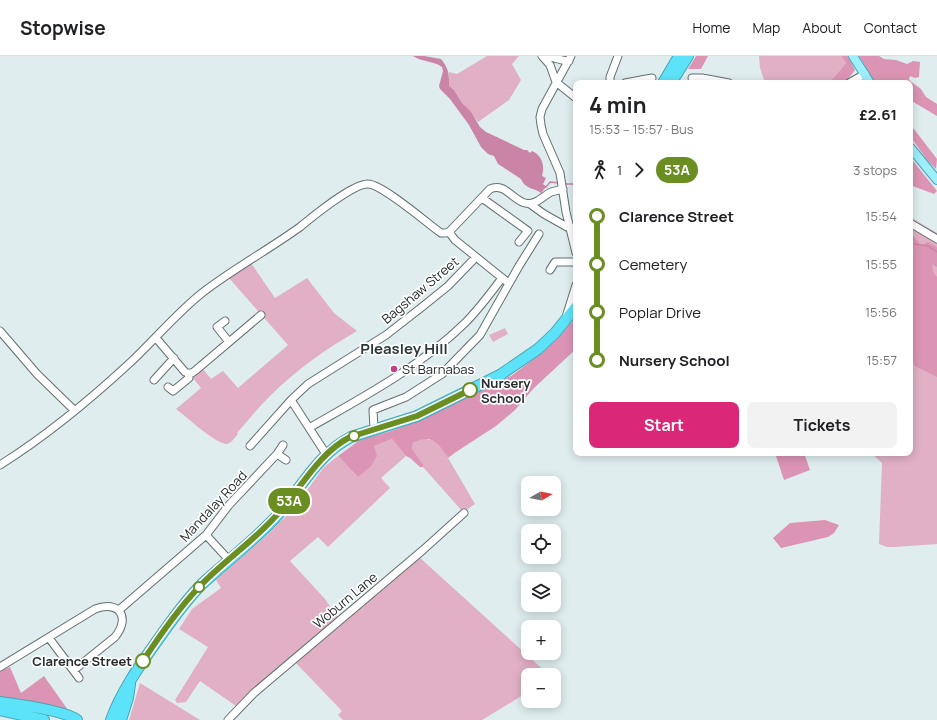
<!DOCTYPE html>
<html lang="en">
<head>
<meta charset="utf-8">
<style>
	:root { --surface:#fff; --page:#f2f2f2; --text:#202124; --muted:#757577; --line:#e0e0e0; --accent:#db2777 }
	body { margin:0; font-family:Manrope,sans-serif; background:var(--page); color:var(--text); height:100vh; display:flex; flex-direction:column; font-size:15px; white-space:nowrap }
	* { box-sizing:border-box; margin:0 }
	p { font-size:13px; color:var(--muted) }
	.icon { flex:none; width:22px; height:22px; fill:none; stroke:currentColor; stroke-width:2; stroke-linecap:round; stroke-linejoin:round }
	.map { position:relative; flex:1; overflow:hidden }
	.drawer { position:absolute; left:573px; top:24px; width:340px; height:376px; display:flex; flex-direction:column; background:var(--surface); border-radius:8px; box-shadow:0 2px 10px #0003 }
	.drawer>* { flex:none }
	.badge { padding:0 8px; border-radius:13px; font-size:14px; line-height:26px }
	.needle { width:26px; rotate:81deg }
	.fabs { position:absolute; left:521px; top:420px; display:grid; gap:8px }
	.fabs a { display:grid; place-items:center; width:40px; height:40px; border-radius:8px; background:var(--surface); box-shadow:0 2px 10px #0003; font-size:20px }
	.map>.badge { position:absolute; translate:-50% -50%; box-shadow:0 0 0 2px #fff }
	.legs { display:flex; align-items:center; gap:6px; height:44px; padding:0 16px; font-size:13px }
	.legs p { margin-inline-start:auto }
	.headline { display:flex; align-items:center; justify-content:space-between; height:68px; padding:0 16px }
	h1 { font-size:22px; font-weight:700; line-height:30px }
	.cta { display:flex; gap:8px; margin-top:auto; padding:8px 16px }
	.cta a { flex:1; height:46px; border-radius:8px; background:var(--accent); color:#fff; font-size:16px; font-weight:700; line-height:46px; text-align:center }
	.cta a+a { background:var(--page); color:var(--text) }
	ul { padding:0 16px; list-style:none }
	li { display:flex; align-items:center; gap:14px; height:48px; font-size:15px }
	li i { display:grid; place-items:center; width:6px; height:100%; margin:0 5px; background:currentColor }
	li i::after { content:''; width:10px; height:10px; margin:-5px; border:3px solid; border-radius:50%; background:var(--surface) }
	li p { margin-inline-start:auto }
	li:first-child i { background:linear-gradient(#0000 50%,currentColor 0) }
	li:last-child i { background:linear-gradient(currentColor 50%,#0000 0) }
	header { display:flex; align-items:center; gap:24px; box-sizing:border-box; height:56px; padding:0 20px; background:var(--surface); border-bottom:1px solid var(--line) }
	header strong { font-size:19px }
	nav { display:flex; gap:22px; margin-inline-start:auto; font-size:14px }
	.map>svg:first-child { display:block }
	.green { fill:#e1b0c5 }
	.forest { fill:#dc94b5 }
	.water { fill:#ca84a5 }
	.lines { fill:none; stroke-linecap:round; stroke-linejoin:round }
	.stream { stroke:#ca84a5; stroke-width:1.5 }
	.minor-casing { stroke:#636f71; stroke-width:9 }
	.major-casing { stroke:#4aa3b1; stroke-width:10 }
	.highway-casing { stroke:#4aa3b1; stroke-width:12 }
	.minor { stroke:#fff; stroke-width:7 }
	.major { stroke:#9eeefb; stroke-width:8 }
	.highway { stroke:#5de3f9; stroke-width:10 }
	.line-1-casing { stroke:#fff; stroke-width:9 }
	.line-1 { stroke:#6b8e23; stroke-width:6 }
	.poi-dot { fill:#c24087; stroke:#fff; stroke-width:1.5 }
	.stop-1-dot { fill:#fff; stroke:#6b8e23; stroke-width:2 }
	.labels { text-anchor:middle; stroke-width:3.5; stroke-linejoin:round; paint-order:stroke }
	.street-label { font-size:13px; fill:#262b2c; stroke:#fff }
	.poi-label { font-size:13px; fill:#262b2c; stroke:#fff; text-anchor:start }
	.stop-label { font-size:13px; font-weight:bold; fill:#262b2c; stroke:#fff; text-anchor:start }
	.quarter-label { font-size:15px; font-weight:bold; fill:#2d383a; stroke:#fff }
</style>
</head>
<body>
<header>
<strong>Stopwise</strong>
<nav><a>Home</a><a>Map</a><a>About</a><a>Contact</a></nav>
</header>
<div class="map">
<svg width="937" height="664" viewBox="0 0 937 664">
	<rect width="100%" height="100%" fill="#dfedef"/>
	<path class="green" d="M 487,0 L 519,0 L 512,8 L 521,24 L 509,44 L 478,66 L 462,47 L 454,34 L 449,30 L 449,16 L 457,18 Z
		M 759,0 L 841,0 L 846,7 L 829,27 L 765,27 L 760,12 Z
		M 910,161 L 937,177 L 937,488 L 894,491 L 887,491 L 879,488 L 882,407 L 871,397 L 910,397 Z
		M 251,207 L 275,242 L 307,222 L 334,257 L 357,275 C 326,293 296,314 270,340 C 259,351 248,364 237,377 L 238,378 C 235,381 231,388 226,388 C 213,386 187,361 176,353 L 201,332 L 193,322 L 203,313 L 211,323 L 223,315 L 238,332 L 288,289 L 229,222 Z
		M 505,272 L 508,278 L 493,286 L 489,279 Z
		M 421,382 L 435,385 L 441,390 L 475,448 L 463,456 L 423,411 L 423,408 L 412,393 L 413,387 Z
		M 392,383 L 406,400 L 381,422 L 390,432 L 328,491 L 318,481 L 290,505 L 325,543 L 338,562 L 249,640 L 244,642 L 236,650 L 200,625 L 186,646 L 177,647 L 175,644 L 208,591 L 179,573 L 192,553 L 221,532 L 216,524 L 266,480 L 294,452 L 324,411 L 338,400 L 358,421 L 374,390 Z
		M 419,501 L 549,619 L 528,619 L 528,636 L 482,664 L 343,664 L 338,659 L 342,655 L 295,606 Z
		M 140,627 L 200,664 L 129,664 Z"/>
	<path class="forest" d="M 696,0 L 708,0 L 701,13 L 688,13 Z
		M 841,0 L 848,0 L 855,14 C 847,25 844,27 829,27 L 846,7 Z
		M 859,0 L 879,0 L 884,3 L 896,4 L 907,8 L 913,5 L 920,6 L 919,21 L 915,22 L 910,20 L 909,24 L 921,33 L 926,41 L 937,48 L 937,60 L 910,44 L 910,27 L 875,27 Z
		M 910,68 L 937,103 L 936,113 L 927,104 L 910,80 Z
		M 910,101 L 937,135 L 934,138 L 910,129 Z
		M 910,175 L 921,190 L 928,186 L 937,191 L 937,211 L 932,208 L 933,216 L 937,221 L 937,321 L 915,310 L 910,305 Z
		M 576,261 L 576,293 L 534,332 L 515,354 L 496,370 L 456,396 L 448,402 C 439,387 431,377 413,387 L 412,393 L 423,408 L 423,411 L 420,411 L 410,402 L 406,400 L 392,383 L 374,390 L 377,400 L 371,410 L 358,421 L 338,400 L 360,384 L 391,375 L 426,362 L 452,347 L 511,320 L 543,296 L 560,280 Z
		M 775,397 L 804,397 L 810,414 L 784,424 Z
		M 825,464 L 839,469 L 834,477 L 828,481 L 781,492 L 773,482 L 790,467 Z
		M 10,611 L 21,637 L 44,620 L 68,654 L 19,644 L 0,642 L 0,615 Z"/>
	<path class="water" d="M 413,0 L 424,0 L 441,3 C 449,13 449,18 449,30 L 454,34 L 462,47 L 471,56 L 480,71 L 486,76 L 524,94 L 527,94 L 530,97 L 532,95 C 542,99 545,110 542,120 L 546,122 L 543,128 L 546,131 L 541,137 C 534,132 525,133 521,123 L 498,108 L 494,100 L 488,98 L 481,91 L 469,69 L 450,43 L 440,33 L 439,30 L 443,15 L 442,11 C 434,5 422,6 413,0 Z"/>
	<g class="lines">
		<path class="stream" d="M 564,128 L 576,128
			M 544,130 L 546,131 L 550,126 L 560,127
			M 910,184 L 914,188 L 928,190 L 937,196"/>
		<g class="minor-casing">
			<path id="minor" d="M 542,0 L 550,9 L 556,26 L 576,42
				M 547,0 L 562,4 L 569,5
				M 571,0 L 542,53 L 540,61 L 541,69 L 543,78 L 560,117 L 566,156 L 576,197
				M 692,22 L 702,22 L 729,27
				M 610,27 L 610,21 L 618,0
				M 625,27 L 652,22
				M 849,27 L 865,18
				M 482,142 L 528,175 L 519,186
				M 530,148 L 544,158 L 567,171 L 570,170
				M 910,167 L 937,183
				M 449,176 L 490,133 C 504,126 513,144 525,147 C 535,150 543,140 551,136 C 555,135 559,134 563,133
				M 449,176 L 455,184 L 506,225
				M 550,214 L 555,206 L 576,206
				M 566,261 L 576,229
				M 225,265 L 217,271 L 229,286
				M 0,275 L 37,318 L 74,354
				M 156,282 L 185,316 L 188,317
				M 154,324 L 174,302
				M 168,331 L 173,335 L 189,322 L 188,317 L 192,317 L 196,314 L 261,259
				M 291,344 L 326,398
				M 309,372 C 363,341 420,311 465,267 C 479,253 490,238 502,222
				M 374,373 L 373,354 L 406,341 L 442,318 L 480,279 L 519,210 L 539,178
				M 250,390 L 291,344 L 308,328 L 386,279 L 422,251 L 448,230 L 476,201
				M 277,398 L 286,404
				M 0,409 C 48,379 91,343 133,304 C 156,282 177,257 202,237 C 233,213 268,194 300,171 C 312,161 354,127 368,128 C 382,128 427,167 441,177 L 445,177 L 449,176
				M 206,479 L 229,504
				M 119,554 L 206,479 L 229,449 L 277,398 L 283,389
				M 49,582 L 79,622
				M 0,611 L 95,553 C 119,544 131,561 115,581 L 74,614
				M 228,664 L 254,637 L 423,494 L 464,457"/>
		</g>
		<g class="major-casing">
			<path id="major" d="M 853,0 L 870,27
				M 910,91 L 937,124"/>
		</g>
		<g class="highway-casing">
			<path id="highway" d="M 663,27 L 679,0
				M 671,27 L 688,0
				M 0,646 C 15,648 67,655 77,664
				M 0,654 L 44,664
				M 111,664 C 122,633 143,605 162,578 C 174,561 187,543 202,528 C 226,506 252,486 274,463 C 300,435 316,399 351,381 L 417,360 L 500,319 L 538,293 L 555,277 L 576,251
				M 121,664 L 128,642 L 130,628"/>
		</g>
		<use href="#minor" class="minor"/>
		<use href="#major" class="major"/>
		<use href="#highway" class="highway"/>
	</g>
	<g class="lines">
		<g class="line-1-casing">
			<path id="line-1" d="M 143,605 C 160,579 179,552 200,530 C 223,506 251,487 274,462 C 300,435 316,399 350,381 L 417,360 L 470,334"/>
		</g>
		<use href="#line-1" class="line-1"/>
	</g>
	<circle class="poi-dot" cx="394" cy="313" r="4"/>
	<g class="stop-1-dot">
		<circle cx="470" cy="334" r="7"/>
		<circle cx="354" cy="380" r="5"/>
		<circle cx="199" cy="531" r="5"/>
		<circle cx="143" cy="605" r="7"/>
	</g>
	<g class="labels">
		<g class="street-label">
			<text transform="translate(420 234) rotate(-40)" y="5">Bagshaw Street</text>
			<text transform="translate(213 450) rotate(-47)" y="5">Mandalay Road</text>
			<text transform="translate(345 544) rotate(-40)" y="5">Woburn Lane</text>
		</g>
		<g class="poi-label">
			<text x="402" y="318">St Barnabas</text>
		</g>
		<g class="stop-label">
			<text x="481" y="332">Nursery<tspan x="481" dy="15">School</tspan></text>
			<text x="132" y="610" text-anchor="end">Clarence Street</text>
		</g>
		<g class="quarter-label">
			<text x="404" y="298">Pleasley Hill</text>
		</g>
	</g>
</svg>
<div class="fabs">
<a><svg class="needle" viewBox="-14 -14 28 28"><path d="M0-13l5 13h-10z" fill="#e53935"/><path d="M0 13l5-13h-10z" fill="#757577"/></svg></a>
<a><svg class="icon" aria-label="locate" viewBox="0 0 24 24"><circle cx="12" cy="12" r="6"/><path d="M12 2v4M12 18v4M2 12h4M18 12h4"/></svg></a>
<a><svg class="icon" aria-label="layers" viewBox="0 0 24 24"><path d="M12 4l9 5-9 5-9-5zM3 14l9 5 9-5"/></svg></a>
<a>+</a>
<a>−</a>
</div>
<b class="badge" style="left:289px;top:445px;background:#6b8e23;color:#fff">53A</b>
<section class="drawer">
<div class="headline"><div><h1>4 min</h1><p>15:53 – 15:57 · Bus</p></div><b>£2.61</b></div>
<div class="legs"><svg class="icon" aria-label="walk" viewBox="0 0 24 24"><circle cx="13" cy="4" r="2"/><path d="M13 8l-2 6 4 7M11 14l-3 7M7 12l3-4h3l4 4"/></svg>1<svg class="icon" aria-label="forward" viewBox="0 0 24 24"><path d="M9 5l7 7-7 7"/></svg><b class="badge" style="background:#6b8e23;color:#fff">53A</b><p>3 stops</p></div>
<ul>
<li><i style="color:#6b8e23"></i><b>Clarence Street</b><p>15:54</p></li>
<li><i style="color:#6b8e23"></i><span>Cemetery</span><p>15:55</p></li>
<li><i style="color:#6b8e23"></i><span>Poplar Drive</span><p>15:56</p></li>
<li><i style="color:#6b8e23"></i><b>Nursery School</b><p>15:57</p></li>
</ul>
<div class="cta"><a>Start</a><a>Tickets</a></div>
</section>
</div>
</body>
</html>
